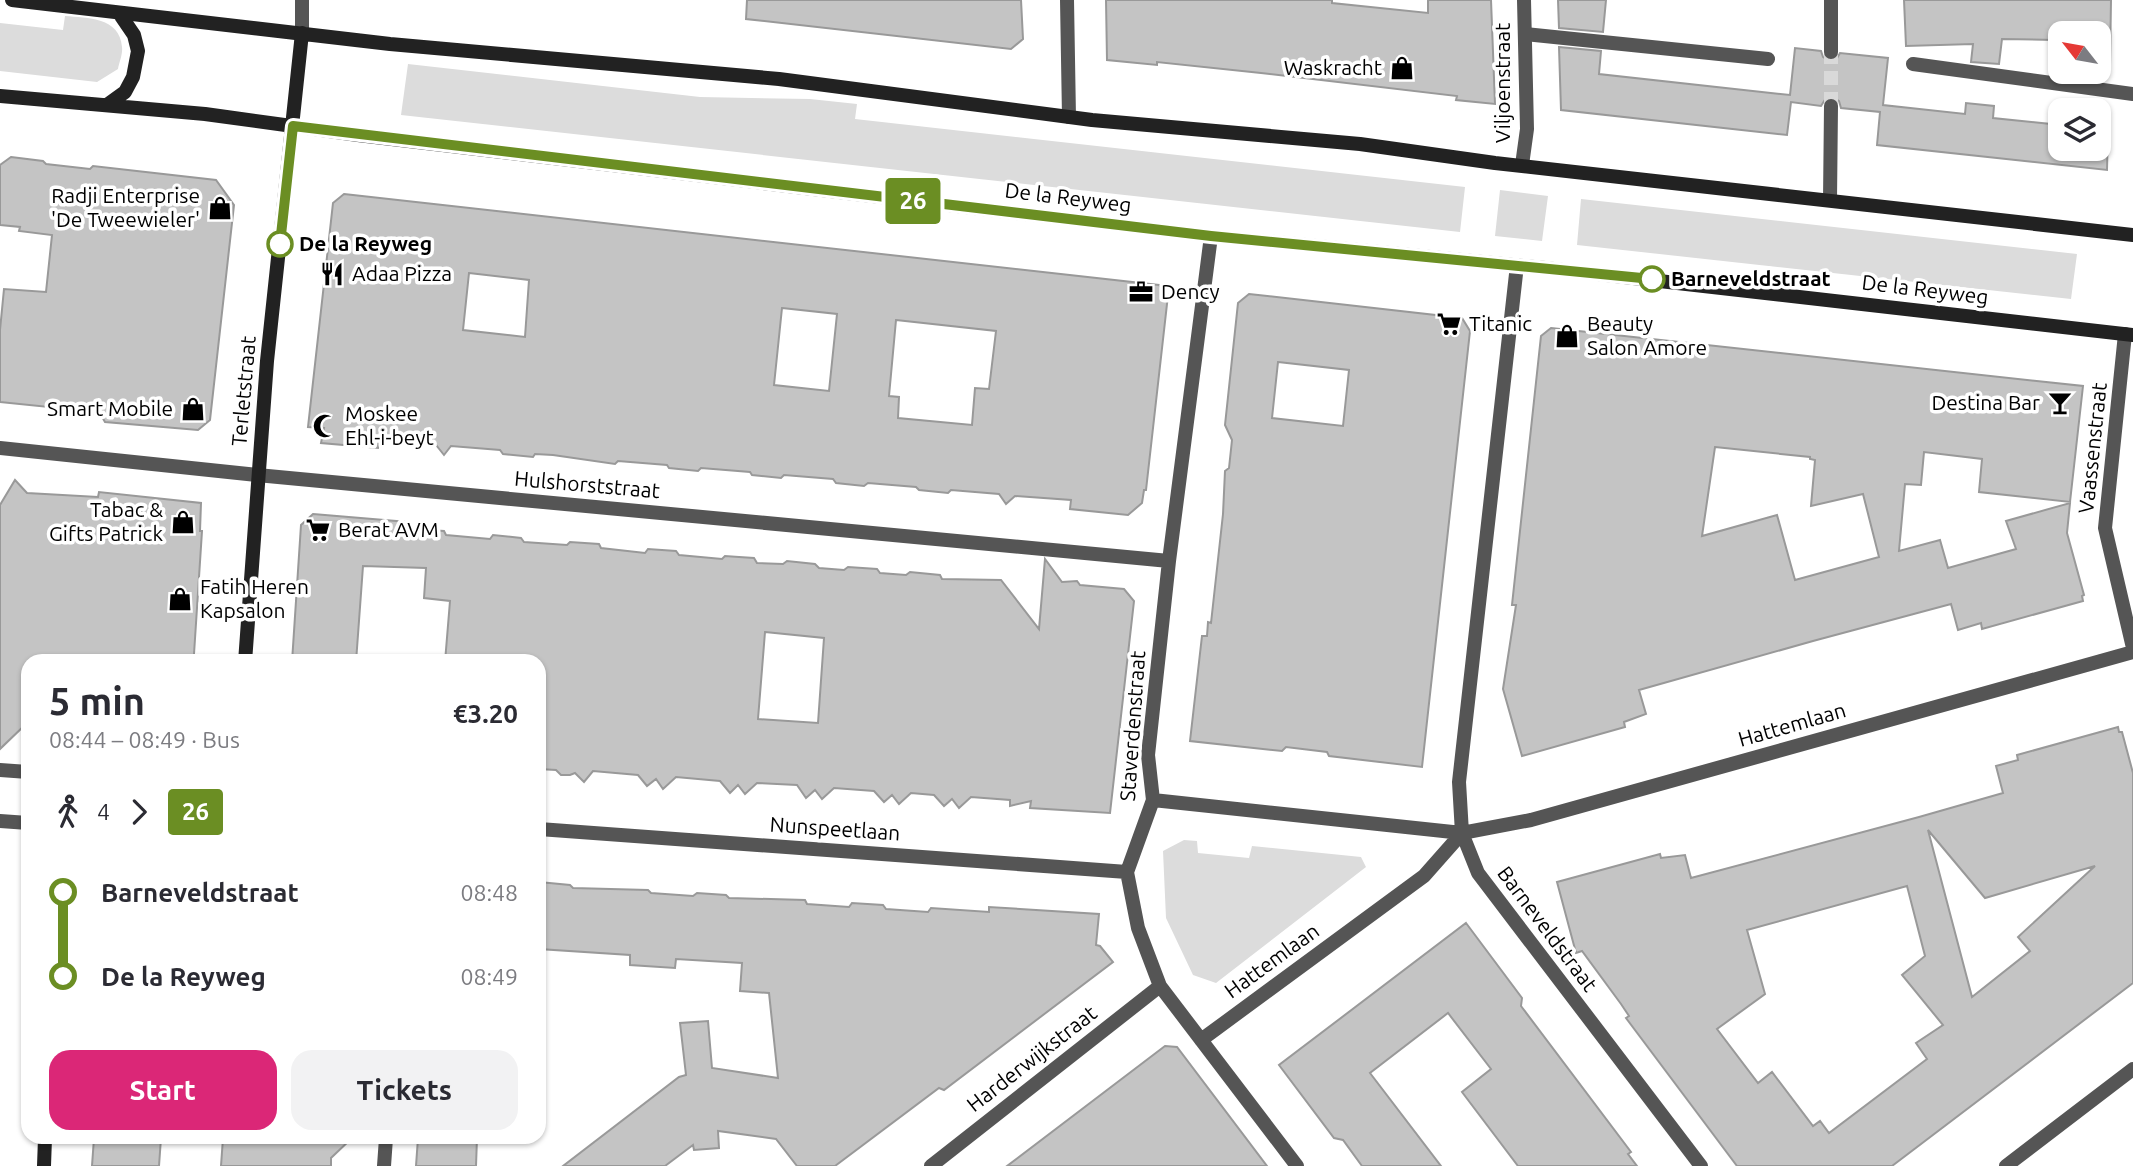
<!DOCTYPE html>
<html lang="en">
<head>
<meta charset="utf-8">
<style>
	:root { --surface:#fff; --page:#f2f2f3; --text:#2b2b33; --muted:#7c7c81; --accent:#db2777 }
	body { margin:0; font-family:Ubuntu,sans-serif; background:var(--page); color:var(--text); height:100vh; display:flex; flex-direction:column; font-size:26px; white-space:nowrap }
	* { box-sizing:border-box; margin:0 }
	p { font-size:23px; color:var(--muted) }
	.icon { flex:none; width:38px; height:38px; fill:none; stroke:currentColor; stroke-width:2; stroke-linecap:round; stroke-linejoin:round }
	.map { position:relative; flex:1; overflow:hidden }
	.panel { position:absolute; left:21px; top:654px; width:525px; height:490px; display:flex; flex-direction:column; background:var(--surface); border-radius:21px; box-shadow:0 2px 5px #0004 }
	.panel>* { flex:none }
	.badge { padding:0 14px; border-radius:5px; font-size:24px; line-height:46px }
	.needle { width:46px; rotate:301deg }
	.fabs { position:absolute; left:2048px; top:21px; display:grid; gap:14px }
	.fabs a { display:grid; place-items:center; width:63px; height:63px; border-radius:14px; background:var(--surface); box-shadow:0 2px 5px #0004; font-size:35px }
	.map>.badge { position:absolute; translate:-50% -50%; box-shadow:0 0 0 4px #fff }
	.legs { display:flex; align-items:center; gap:10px; height:77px; padding:0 28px; font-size:23px }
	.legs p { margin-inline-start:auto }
	.summary { display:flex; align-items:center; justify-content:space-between; height:119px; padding:0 28px }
	h1 { font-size:38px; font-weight:700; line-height:52px }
	.cta { display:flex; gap:14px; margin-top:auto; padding:14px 28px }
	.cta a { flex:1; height:80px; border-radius:21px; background:var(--accent); color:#fff; font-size:28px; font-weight:700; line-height:80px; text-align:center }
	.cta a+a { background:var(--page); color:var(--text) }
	ul { padding:0 28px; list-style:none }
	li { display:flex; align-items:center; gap:24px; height:84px; font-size:26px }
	li i { display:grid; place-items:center; width:10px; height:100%; margin:0 9px; background:currentColor }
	li i::after { content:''; width:18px; height:18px; margin:-9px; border:5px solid; border-radius:50%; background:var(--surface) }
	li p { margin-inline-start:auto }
	li:first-child i { background:linear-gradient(#0000 50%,currentColor 0) }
	li:last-child i { background:linear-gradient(currentColor 50%,#0000 0) }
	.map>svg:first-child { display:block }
	.green { fill:#dcdcdc }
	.building { fill:#c4c4c4; stroke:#999; stroke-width:2; fill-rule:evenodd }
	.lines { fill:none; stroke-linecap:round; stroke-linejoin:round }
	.street-tunnel { stroke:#d9d9d9; stroke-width:14; stroke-dasharray:14 7; stroke-linecap:butt }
	.lane { stroke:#555; stroke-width:14 }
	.street { stroke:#555; stroke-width:14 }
	.secondary { stroke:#222; stroke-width:14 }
	.line-1-casing { stroke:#fff; stroke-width:16 }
	.line-1 { stroke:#6b8e23; stroke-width:10 }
	.stop-1-dot { fill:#fff; stroke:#6b8e23; stroke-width:3.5 }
	.labels { text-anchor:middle; stroke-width:7; stroke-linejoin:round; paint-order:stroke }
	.poi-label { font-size:21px; fill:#000; stroke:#fff; text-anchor:start }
	.street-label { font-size:21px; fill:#000; stroke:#fff }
	.stop-label { font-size:21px; font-weight:bold; fill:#000; stroke:#fff; text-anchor:start }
</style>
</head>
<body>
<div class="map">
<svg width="2133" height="1166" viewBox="0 0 2133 1166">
	<rect width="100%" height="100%" fill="#fff"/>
	<path class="green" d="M 65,16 C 87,18 120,17 122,47 C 123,54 119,63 118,69 L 97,82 L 0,71 L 0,23 L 63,30 Z
		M 408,64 L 700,97 L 810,99 L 857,104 L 855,119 L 1465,187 L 1460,232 L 401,115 Z
		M 1500,190 L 1548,196 L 1542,241 L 1495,236 Z
		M 1581,199 L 2077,254 L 2071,299 L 1577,245 Z
		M 1184,840 L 1197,841 L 1198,853 L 1249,858 L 1252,846 L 1361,857 L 1366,867 L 1216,983 L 1193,975 L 1166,918 L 1163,851 Z"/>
	<path class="building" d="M 747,0 L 1021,0 L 1023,39 L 1011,49 L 746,19 Z
		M 1106,0 L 1332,0 L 1332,3 L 1428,13 L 1428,0 L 1491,0 L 1495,104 L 1456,100 L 1457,96 L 1261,73 L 1157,62 L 1157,65 L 1107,60 Z
		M 1558,0 L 1606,0 L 1603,32 L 1559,28 Z
		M 1904,0 L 2111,0 L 2110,65 L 2098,65 L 2098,33 L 2060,33 L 2060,65 L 2054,65 L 2054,40 L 2002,39 L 1999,64 L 1971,62 L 1973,44 L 1906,46 Z
		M 1559,47 L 1601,51 L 1599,74 L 1790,95 L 1795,48 L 1821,51 L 1823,57 L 1830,62 L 1836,60 L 1840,53 L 1888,58 L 1883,105 L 1965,114 L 1966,103 L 1994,106 L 1993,118 L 2060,125 L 2060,149 L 2098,149 L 2098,129 L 2108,130 L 2107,170 L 1877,145 L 1880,112 L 1841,108 L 1839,101 L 1832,96 L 1826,98 L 1821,106 L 1791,102 L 1787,135 L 1561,110 Z
		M 11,157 L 43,161 L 46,164 L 90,169 L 93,166 L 216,180 L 234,205 L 210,420 L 198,430 L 105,422 L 101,415 L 57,411 L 59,408 L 0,402 L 0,330 L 4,289 L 46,292 L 52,235 L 19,231 L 20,227 L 0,225 L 0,165 Z
		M 344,194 L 1159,285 L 1168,295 L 1146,490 L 1144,490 L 1142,503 L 1128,515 L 1070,509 L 1071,500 L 1015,496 L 1006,504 L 999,494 L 951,490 L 948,493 L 919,490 L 916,487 L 868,483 L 864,486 L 836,483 L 833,479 L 784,475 L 781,478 L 752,475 L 750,472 L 701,468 L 698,471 L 669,468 L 667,465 L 618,461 L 615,464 L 553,455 L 535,454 L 533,457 L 503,454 L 500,450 L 451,446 L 444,455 L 436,445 L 416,442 L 379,439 L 378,448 L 321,443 L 324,428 L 308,427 L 333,203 ZM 469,273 L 529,280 L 525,337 L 463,330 ZM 782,308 L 837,314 L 829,391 L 774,385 ZM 896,320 L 996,331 L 989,389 L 975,388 L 972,425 L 898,418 L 899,397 L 889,396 Z
		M 1249,294 L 1462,318 L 1470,331 L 1422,767 L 1329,756 L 1327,752 L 1286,747 L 1282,751 L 1190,741 L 1202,636 L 1207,636 L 1208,622 L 1211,623 L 1223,514 L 1225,471 L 1229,468 L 1232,440 L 1225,425 L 1238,303 ZM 1278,362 L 1349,370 L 1343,426 L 1272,418 Z
		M 1551,328 L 2083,386 L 2070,502 L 1979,492 L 1982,459 L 1924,452 L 1921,485 L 1905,484 L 1899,551 L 1940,540 L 1948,568 L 2016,549 L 2006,521 L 2070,503 L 2067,533 L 2084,595 L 2082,596 L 2083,601 L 1982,629 L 1981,623 L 1958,630 L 1951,604 L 1813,641 L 1639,690 L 1646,714 L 1624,722 L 1625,727 L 1522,756 L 1503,689 L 1516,605 L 1512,605 L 1541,336 ZM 1715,447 L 1810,457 L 1810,459 L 1815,460 L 1811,506 L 1863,494 L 1879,557 L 1795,580 L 1777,515 L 1702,536 Z
		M 15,480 L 27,493 L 98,497 L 99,492 L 201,503 L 200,531 L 202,531 L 194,654 L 185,662 L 28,662 L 28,722 L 0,749 L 0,505 Z
		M 313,514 L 408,522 L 414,529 L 444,531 L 446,535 L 490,539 L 493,535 L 521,538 L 524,542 L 567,545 L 570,542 L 599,544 L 601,548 L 645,553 L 648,549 L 676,551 L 679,555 L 722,559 L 725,556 L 739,557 L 754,558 L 757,563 L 783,564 L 787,561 L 815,564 L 819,568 L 844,570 L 848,567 L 877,569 L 880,573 L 906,575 L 910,572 L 940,575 L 942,579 L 1001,580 L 1039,629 L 1045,559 L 1062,582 L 1077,581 L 1080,585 L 1124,589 L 1134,601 L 1110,813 L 1030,808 L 1031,801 L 1010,806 L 1010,800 L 971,797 L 959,808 L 952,799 L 944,806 L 934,795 L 911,793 L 899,804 L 892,795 L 884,802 L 874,791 L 834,788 L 822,799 L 815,790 L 806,798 L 797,785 L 757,783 L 745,794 L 738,785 L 730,793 L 720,781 L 676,777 L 663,789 L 656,779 L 647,786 L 638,775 L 593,771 L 584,782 L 575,773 L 570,775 L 561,775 L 556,770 L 539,769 L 539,662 L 445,662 L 450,601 L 424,598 L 426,568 L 363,566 L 356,662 L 292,662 L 301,525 ZM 765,632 L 824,638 L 818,723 L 758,719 Z
		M 2118,727 L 2119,732 L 2122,732 L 2133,773 L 2133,983 L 1892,1166 L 1737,1166 L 1626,1018 L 1629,1016 L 1621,1004 L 1582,951 L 1576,953 L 1557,882 L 1660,854 L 1661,858 L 1685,855 L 1691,878 L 1919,817 L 2003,793 L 1996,766 L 2018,760 L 2017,755 ZM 1928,830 L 1985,898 L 2095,866 L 2018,937 L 2030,951 L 1972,997 ZM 1907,886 L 1925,956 L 1902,975 L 1943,1025 L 1916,1043 L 1927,1059 L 1829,1133 L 1820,1121 L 1813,1126 L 1772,1072 L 1758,1083 L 1717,1029 L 1765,994 L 1747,930 Z
		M 539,882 L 570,885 L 573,888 L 648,890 L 651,893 L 693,896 L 697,893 L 726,895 L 729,898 L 805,900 L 807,904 L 849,907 L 852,903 L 883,905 L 886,909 L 928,912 L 931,908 L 989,912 L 989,907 L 1099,914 L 1096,945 L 1100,946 L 1113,962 L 944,1090 L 939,1088 L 835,1166 L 797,1166 L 776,1139 L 718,1131 L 719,1148 L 694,1150 L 693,1145 L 665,1166 L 563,1166 L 679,1077 L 686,1075 L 680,1023 L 708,1021 L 712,1068 L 778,1078 L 769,993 L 740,991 L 742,963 L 676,959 L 675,968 L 630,965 L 630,955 L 539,949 Z
		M 1466,923 L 1522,998 L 1521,1006 L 1631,1152 L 1628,1154 L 1637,1166 L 1518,1166 L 1462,1092 L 1491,1069 L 1448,1013 L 1370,1073 L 1441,1166 L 1362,1166 L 1343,1140 L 1334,1138 L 1279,1065 Z
		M 1165,1046 L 1177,1047 L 1267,1166 L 1007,1166 Z
		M 94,1138 L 161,1138 L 159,1166 L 92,1166 Z
		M 223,1138 L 352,1138 L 331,1158 L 331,1166 L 221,1166 Z
		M 418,1138 L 477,1138 L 476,1166 L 416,1166 Z"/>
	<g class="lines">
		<path class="street-tunnel" d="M 1831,106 L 1831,52"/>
		<path class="lane" d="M 1525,34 L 1768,59
			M 1913,64 L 2133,94"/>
		<path class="street" d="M 302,0 L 302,33
			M 1067,0 L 1069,117
			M 1831,52 L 1831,0
			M 1522,165 L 1527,129 L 1524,0
			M 1830,200 L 1831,106
			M 1211,236 L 1169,561 L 1148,755 L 1153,800 L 1127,872 L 1138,928 L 1160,986 L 1297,1166
			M 1517,265 L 1459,782 L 1462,833 L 1478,873 L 1701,1166
			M 2125,334 L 2105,528 L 2133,648
			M 0,448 L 257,475 L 1169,561
			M 0,770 L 28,772
			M 1153,800 L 1462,833 L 1531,820 L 2133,652
			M 0,821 L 28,823
			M 539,829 L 1127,872
			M 1201,1040 L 1424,876 L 1462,833
			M 384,1166 L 386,1138
			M 931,1166 L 1160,986
			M 2006,1166 L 2133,1069"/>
		<path class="secondary" d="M 12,0 L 390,44 L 779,79 L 1092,120 L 1360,144 L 1495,163 L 2133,235
			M 0,96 L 205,114 L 358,135 L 1211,236 L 1545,268 L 2133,335
			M 107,105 L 125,92 L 133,77 L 138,51 L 134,35 L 119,13
			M 245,662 L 267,361 L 302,33
			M 44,1166 L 45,1138"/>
	</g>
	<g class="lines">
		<g class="line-1-casing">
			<path id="line-1" d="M 280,244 L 293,126 L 1211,236 L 1652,279"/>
		</g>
		<use href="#line-1" class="line-1"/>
	</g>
	<defs>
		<g id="shop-bare" transform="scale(1.89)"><path d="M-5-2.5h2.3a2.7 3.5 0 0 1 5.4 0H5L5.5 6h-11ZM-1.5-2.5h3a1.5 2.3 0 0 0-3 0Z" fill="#000" stroke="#fff" stroke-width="2.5" paint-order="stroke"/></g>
		<g id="restaurant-bare" transform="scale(1.89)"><path d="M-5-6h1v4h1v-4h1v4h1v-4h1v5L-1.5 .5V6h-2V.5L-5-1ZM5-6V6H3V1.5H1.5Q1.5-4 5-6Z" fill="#000" stroke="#fff" stroke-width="2.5" paint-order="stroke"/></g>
		<g id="office-bare" transform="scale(1.89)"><path d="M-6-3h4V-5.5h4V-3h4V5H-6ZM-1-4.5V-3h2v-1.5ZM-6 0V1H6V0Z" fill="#000" stroke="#fff" stroke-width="2.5" paint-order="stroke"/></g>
		<g id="supermarket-bare" transform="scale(1.89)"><path d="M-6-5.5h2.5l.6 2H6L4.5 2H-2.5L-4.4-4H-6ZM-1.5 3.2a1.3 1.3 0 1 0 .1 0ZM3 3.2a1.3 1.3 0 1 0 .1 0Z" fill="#000" stroke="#fff" stroke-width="2.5" paint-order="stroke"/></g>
		<g id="bar-bare" transform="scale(1.89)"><path d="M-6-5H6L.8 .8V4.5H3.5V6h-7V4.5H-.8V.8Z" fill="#000" stroke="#fff" stroke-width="2.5" paint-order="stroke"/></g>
		<g id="mosque-bare" transform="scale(1.89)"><path d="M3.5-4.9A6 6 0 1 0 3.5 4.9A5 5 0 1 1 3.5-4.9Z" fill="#000" stroke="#fff" stroke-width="2.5" paint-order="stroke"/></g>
	</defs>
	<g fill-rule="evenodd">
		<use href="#shop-bare" x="1402" y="68"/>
		<use href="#shop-bare" x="220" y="208"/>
		<use href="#restaurant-bare" x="332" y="274"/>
		<use href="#office-bare" x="1141" y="292"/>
		<use href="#supermarket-bare" x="1449" y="324"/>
		<use href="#shop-bare" x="1567" y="336"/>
		<use href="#bar-bare" x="2060" y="403"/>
		<use href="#shop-bare" x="193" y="409"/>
		<use href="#mosque-bare" x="325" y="426"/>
		<use href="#shop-bare" x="183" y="522"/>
		<use href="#supermarket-bare" x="318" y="530"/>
		<use href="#shop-bare" x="180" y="599"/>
	</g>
	<g class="stop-1-dot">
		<circle cx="280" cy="244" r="12"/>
		<circle cx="1652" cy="279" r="12"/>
	</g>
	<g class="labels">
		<g class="poi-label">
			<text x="1382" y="75" text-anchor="end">Waskracht</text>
			<text x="200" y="203" text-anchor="end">Radji Enterprise<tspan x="200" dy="24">'De Tweewieler'</tspan></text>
			<text x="352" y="281">Adaa Pizza</text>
			<text x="1161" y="299">Dency</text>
			<text x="1469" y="331">Titanic</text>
			<text x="1587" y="331">Beauty<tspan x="1587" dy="24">Salon Amore</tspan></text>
			<text x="2040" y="410" text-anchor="end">Destina Bar</text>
			<text x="173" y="416" text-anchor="end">Smart Mobile</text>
			<text x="345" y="421">Moskee<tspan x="345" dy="24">Ehl-i-beyt</tspan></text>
			<text x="163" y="517" text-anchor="end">Tabac &amp;<tspan x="163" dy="24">Gifts Patrick</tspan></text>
			<text x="338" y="537">Berat AVM</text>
			<text x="200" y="594">Fatih Heren<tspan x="200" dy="24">Kapsalon</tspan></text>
		</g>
		<g class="street-label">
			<text transform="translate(1503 83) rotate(-90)" y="7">Viljoenstraat</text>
			<text transform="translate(1068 198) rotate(7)" y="7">De la Reyweg</text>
			<text transform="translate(1925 290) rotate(7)" y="7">De la Reyweg</text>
			<text transform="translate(244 391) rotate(-85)" y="7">Terletstraat</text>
			<text transform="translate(2093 448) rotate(-84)" y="7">Vaassenstraat</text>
			<text transform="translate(587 485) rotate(5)" y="7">Hulshorststraat</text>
			<text transform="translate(1792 725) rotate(-16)" y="7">Hattemlaan</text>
			<text transform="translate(1133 726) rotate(-86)" y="7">Staverdenstraat</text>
			<text transform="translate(835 829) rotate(4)" y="7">Nunspeetlaan</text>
			<text transform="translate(1547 929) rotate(53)" y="7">Barneveldstraat</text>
			<text transform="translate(1272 961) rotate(-36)" y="7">Hattemlaan</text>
			<text transform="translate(1032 1059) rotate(-38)" y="7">Harderwijkstraat</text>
		</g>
		<g class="stop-label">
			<text x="299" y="251">De la Reyweg</text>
			<text x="1671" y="286">Barneveldstraat</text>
		</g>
	</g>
</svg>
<div class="fabs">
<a><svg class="needle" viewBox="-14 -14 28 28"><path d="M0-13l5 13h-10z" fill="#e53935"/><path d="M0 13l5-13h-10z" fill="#7c7c81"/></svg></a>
<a><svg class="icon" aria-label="layers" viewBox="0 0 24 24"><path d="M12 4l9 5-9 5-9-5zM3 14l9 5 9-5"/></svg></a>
</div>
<b class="badge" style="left:913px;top:201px;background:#6b8e23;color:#fff">26</b>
<section class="panel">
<div class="summary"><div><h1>5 min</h1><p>08:44 – 08:49 · Bus</p></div><b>€3.20</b></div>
<div class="legs"><svg class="icon" aria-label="walk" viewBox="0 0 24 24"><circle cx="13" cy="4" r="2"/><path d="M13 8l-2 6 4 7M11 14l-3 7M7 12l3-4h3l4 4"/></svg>4<svg class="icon" aria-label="forward" viewBox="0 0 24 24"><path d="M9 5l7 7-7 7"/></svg><b class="badge" style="background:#6b8e23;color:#fff">26</b></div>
<ul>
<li><i style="color:#6b8e23"></i><b>Barneveldstraat</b><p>08:48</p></li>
<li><i style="color:#6b8e23"></i><b>De la Reyweg</b><p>08:49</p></li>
</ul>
<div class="cta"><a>Start</a><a>Tickets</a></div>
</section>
</div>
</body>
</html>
